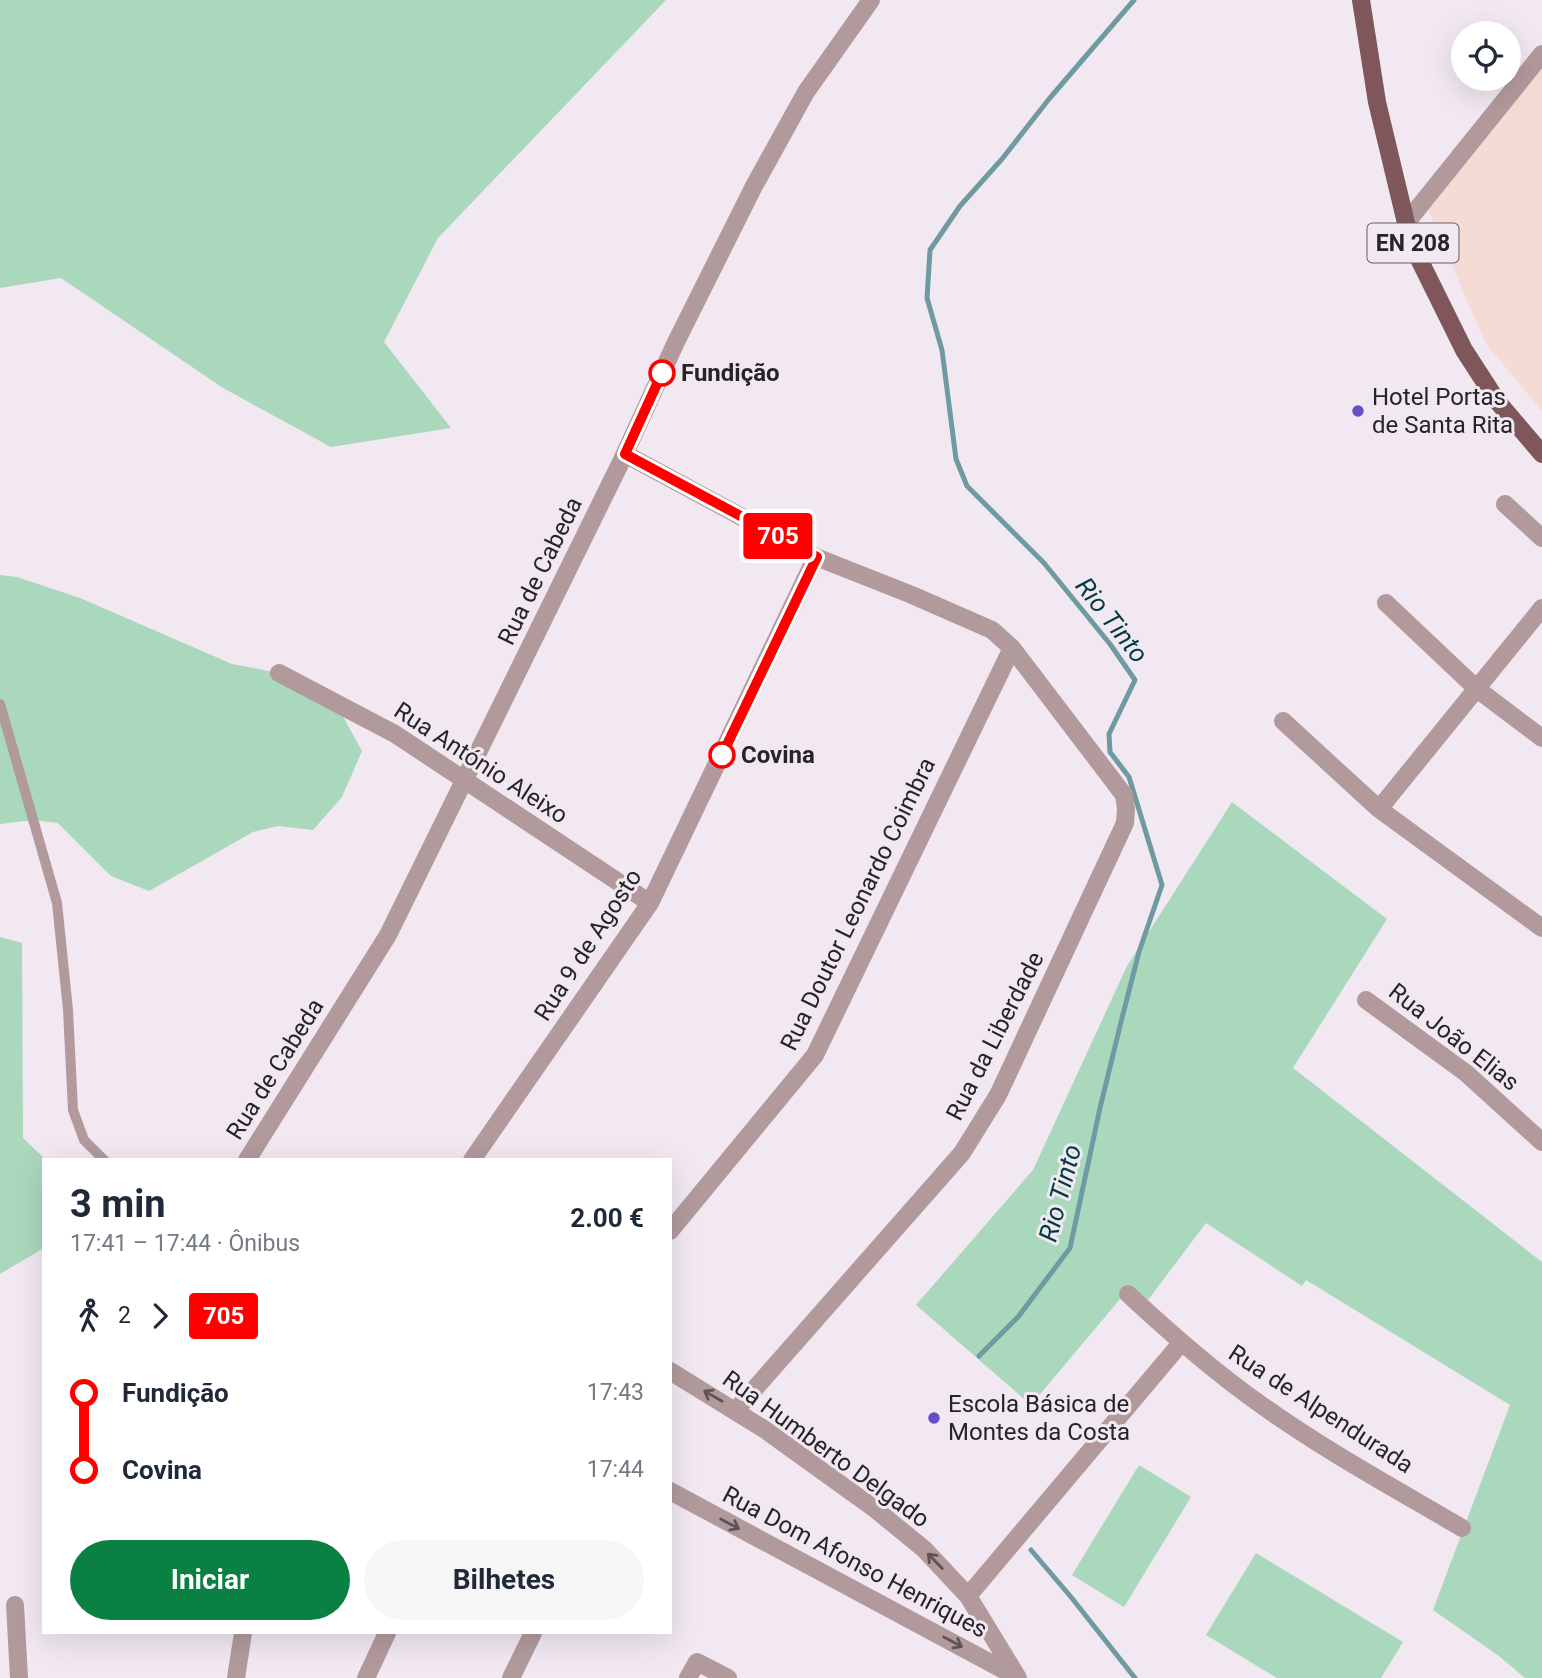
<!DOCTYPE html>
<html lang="pt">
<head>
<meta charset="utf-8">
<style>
	:root { --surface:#fff; --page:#f6f6f7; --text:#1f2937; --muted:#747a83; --accent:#0b8043 }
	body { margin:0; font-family:Roboto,sans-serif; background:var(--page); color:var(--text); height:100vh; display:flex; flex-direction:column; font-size:26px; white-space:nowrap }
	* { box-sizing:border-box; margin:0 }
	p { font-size:23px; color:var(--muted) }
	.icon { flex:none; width:38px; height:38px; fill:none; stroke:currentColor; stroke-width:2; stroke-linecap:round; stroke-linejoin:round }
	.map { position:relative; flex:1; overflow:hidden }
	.panel { position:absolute; left:42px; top:1158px; width:630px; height:476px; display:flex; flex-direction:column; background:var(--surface); border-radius:0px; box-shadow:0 7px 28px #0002 }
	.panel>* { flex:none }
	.badge { padding:0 14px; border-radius:5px; font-size:24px; line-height:46px }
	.controls { position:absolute; left:1451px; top:21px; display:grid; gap:14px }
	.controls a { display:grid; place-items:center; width:70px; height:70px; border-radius:50%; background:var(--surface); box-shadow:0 7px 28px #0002; font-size:35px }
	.map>.badge { position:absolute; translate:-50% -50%; box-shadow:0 0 0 4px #fff }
	.legs { display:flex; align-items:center; gap:10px; height:77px; padding:0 28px; font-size:23px }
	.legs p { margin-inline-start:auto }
	.head { display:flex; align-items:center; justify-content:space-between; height:119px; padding:0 28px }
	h1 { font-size:38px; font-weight:700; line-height:52px }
	.button { display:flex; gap:14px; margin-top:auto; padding:14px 28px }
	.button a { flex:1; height:80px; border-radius:42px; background:var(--accent); color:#fff; font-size:28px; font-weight:700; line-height:80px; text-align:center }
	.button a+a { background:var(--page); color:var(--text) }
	ul { padding:0 28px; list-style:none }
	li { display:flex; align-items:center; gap:24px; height:77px; font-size:26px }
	li i { display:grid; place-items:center; width:10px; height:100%; margin:0 9px; background:currentColor }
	li i::after { content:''; width:18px; height:18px; margin:-9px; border:5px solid; border-radius:50%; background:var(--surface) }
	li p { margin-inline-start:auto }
	li:first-child i { background:linear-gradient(#0000 50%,currentColor 0) }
	li:last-child i { background:linear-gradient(currentColor 50%,#0000 0) }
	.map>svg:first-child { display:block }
	.industrial { fill:#f4dbd3 }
	.green { fill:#aad8bd }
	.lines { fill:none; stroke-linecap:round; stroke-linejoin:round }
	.stream { stroke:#709aa2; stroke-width:5 }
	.lane { stroke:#b29a9c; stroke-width:10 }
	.street { stroke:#b29a9c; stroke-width:18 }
	.primary { stroke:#7f575b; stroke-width:18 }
	.oneway { stroke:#5f5356 }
	.line-1-casing { stroke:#fff; stroke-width:16 }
	.line-1 { stroke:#f00; stroke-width:10 }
	.stop-1-dot { fill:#fff; stroke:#f00; stroke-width:3.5 }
	.poi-dot { fill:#674dc6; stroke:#f1e8f2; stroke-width:2.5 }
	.labels { text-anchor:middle; stroke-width:6; stroke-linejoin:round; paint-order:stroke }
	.shield { fill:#f1e8f2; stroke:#645f65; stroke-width:2 }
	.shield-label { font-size:23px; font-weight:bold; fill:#272428 }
	.stop-label { font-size:24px; font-weight:bold; fill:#272428; stroke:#f1e8f2; text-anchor:start }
	.poi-label { font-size:24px; fill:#272428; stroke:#f1e8f2; text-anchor:start }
	.street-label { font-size:24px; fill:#272428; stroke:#f1e8f2 }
	.water-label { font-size:26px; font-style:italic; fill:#003a42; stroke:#f1e8f2 }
</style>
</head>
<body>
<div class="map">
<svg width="1542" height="1678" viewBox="0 0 1542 1678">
	<rect width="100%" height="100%" fill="#f1e8f2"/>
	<path class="industrial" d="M 1542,46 L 1542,411 L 1486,344 L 1422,196 Z"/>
	<path class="green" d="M 0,0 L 666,0 L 438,238 L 384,342 L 451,428 L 331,447 L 223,388 L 61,278 L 0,288 Z
		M 0,575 L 17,577 L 80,598 L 232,664 L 279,673 L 335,702 L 362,751 L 342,797 L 313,830 L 278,826 L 253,832 L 149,891 L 111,876 L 58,823 L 34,820 L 0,824 Z
		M 1232,802 L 1387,919 L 1293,1068 L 1542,1262 L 1542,1678 L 1525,1678 L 1499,1656 L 1433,1610 L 1510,1405 L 1306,1280 L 1302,1286 L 1206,1223 L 1148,1300 L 1131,1286 L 1031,1405 L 916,1305 L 1033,1170 L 1127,966 Z
		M 0,937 L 22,943 L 23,1138 L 46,1160 L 44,1160 L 44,1248 L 0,1274 Z
		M 1139,1465 L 1191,1497 L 1124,1607 L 1072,1575 Z
		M 1256,1553 L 1403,1642 L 1381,1678 L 1277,1678 L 1206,1635 Z"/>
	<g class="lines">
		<path class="stream" d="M 979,1356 L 1018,1317 L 1070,1248 L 1100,1108 L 1122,1018 L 1139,952 L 1162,885 L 1129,777 L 1110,752 L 1109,734 L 1135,680 L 1110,644 L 1044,563 L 967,486 L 956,459 L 942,350 L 927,298 L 930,250 L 960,206 L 1002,159 L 1049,99 L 1134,0
			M 1031,1550 L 1071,1597 L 1135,1678"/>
		<path class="lane" d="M 0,704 L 57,903 L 68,1010 L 73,1110 L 84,1140 L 104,1160"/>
		<path class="street" d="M 1406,223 L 1542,54
			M 625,454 L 816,557 L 912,595 L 992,630 L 1012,648 L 1124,795 L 1126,809 L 1125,823 L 998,1095 L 962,1153 L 736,1410
			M 1505,504 L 1542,538
			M 1386,603 L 1477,689 L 1542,738
			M 1542,608 L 1379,809 L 1542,928
			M 279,673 L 395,734 L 650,903
			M 1283,721 L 1379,809
			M 1366,1000 L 1466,1073 L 1542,1142
			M 247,1160 L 388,935 L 621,462 L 676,342 L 754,186 L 806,92 L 871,0
			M 472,1160 L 650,903 L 816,557
			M 670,1231 L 815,1055 L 1012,648
			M 1128,1294 C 1170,1333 1213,1371 1260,1404 C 1324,1450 1394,1488 1462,1528
			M 670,1371 L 764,1429 L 875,1509 L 924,1549 L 968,1596 L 1018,1678
			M 670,1491 L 1013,1675
			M 968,1596 L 1181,1343
			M 15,1605 L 19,1678
			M 236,1678 L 243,1633
			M 366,1678 L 387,1633
			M 511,1678 L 533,1633
			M 688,1678 L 697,1662 L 728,1678"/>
		<path class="primary" d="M 1361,0 L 1377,102 L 1406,223 L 1420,261 L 1464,350 L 1497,401 L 1542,454"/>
	</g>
	<defs><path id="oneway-shaft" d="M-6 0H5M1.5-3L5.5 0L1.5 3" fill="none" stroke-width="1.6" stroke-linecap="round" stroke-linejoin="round" transform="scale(1.75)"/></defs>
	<g class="oneway">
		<use href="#oneway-shaft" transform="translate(713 1396) rotate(-150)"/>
		<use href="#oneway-shaft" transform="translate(730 1524) rotate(28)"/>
		<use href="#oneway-shaft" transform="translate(935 1561) rotate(-134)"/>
		<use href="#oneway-shaft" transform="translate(953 1642) rotate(28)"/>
	</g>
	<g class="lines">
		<g class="line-1-casing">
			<path id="line-1" d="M 662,373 L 625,454 L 817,557 L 722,755"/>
		</g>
		<use href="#line-1" class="line-1"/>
	</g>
	<g class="stop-1-dot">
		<circle cx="662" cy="373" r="12"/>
		<circle cx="722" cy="755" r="12"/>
	</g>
	<g class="poi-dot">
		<circle cx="1358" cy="411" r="7"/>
		<circle cx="934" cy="1418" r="7"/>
	</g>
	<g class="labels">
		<rect class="shield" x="1367.5" y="223.5" width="91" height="39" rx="5"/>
		<g class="shield-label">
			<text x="1413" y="251">EN 208</text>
		</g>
		<g class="stop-label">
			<text x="681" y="381">Fundição</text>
			<text x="741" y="763">Covina</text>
		</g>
		<g class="poi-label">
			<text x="1372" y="405">Hotel Portas<tspan x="1372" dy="28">de Santa Rita</tspan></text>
			<text x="948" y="1412">Escola Básica de<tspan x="948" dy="28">Montes da Costa</tspan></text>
		</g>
		<g class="street-label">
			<text transform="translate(540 571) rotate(-64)" y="8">Rua de Cabeda</text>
			<text transform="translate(481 763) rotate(33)" y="8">Rua António Aleixo</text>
			<text transform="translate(858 904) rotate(-64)" y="8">Rua Doutor Leonardo Coimbra</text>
			<text transform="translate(588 945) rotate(-57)" y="8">Rua 9 de Agosto</text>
			<text transform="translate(995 1036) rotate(-63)" y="8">Rua da Liberdade</text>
			<text transform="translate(1454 1037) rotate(38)" y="8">Rua João Elias</text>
			<text transform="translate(275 1069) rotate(-58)" y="8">Rua de Cabeda</text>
			<text transform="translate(1321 1409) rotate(33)" y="8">Rua de Alpendurada</text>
			<text transform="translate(826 1449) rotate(36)" y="8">Rua Humberto Delgado</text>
			<text transform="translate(855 1562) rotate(28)" y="8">Rua Dom Afonso Henriques</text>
		</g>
		<g class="water-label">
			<text transform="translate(1112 620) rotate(52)" y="9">Rio Tinto</text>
			<text transform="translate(1060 1193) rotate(-75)" y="9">Rio Tinto</text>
		</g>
	</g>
</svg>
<div class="controls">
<a><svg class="icon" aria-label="locate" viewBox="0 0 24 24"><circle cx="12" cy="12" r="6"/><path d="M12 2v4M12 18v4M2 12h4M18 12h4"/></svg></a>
</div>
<b class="badge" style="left:778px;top:536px;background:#f00;color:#fff">705</b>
<section class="panel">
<div class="head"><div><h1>3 min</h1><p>17:41 – 17:44 · Ônibus</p></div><b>2.00 €</b></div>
<div class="legs"><svg class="icon" aria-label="walk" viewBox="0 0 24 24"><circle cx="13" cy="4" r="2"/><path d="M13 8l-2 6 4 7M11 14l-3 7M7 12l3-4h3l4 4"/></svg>2<svg class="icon" aria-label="forward" viewBox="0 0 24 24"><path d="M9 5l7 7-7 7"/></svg><b class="badge" style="background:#f00;color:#fff">705</b></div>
<ul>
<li><i style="color:#f00"></i><b>Fundição</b><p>17:43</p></li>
<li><i style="color:#f00"></i><b>Covina</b><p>17:44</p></li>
</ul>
<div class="button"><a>Iniciar</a><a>Bilhetes</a></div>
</section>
</div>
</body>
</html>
